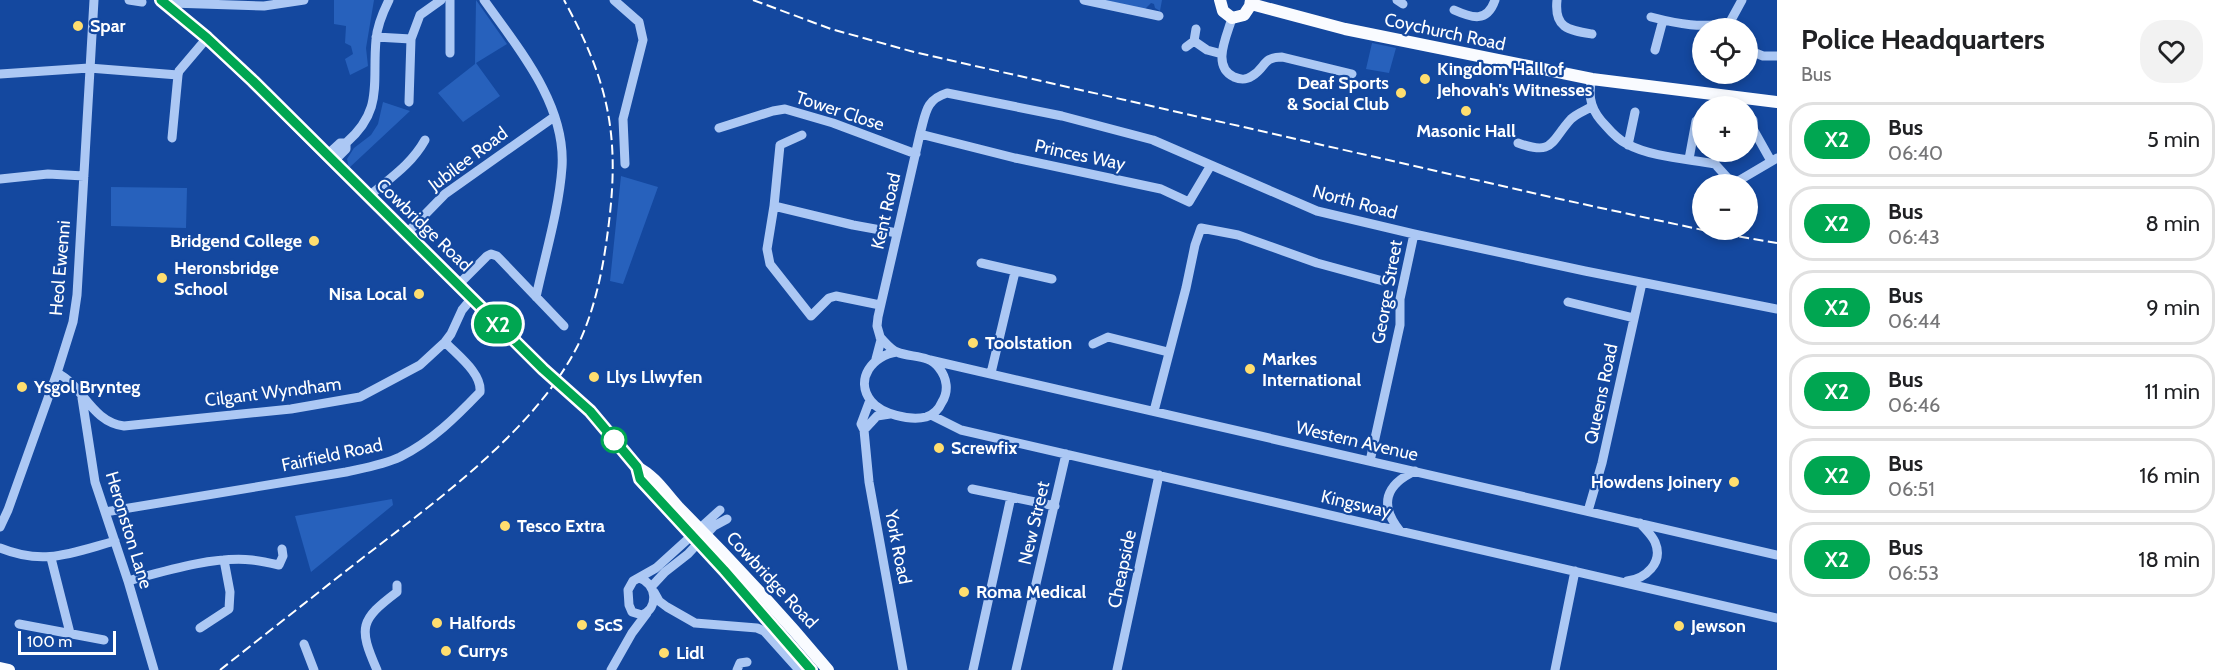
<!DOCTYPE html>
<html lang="en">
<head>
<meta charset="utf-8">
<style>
	:root { --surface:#fff; --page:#f2f2f2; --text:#202124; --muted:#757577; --line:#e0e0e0 }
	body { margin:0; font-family:Cabin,sans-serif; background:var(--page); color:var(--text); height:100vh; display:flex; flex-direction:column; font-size:22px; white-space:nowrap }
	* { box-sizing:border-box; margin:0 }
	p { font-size:20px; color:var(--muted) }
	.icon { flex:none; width:33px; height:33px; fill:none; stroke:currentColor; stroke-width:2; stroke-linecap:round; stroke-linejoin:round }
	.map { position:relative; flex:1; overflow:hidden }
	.drawer { display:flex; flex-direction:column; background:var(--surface); width:450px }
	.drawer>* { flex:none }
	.badge { padding:0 12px; border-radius:20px; font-size:21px; line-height:39px }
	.tools { position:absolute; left:1692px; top:18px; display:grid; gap:12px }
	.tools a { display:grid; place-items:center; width:66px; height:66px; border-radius:50%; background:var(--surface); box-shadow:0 3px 9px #0003; font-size:30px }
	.scale { position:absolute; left:18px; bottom:15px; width:98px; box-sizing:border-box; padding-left:6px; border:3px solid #fff; border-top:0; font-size:16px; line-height:21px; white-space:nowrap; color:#fff; -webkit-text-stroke:4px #14489f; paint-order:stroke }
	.map>.badge { position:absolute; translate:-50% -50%; box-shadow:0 0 0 3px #fff }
	.round { display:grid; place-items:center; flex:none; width:63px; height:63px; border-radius:24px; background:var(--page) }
	.summary { display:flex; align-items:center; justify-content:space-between; height:102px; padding:0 24px }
	h1 { font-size:28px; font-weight:800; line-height:45px }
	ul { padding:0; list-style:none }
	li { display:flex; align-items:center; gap:18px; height:75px; margin:0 12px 9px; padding:0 12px; border:3px solid var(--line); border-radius:24px }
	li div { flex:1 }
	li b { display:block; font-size:22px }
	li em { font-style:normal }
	li .badge { min-width:66px; font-weight:700; text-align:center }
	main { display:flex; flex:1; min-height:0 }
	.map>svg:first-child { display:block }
	.green { fill:#2761bc }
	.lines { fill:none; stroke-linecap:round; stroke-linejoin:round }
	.minor { stroke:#acc8f4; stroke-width:9 }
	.major { stroke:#f9fbff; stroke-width:12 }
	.rail { stroke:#fff; stroke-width:2; stroke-dasharray:10 4.5; stroke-linecap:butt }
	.line-casing { stroke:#fff; stroke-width:14 }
	.line { stroke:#00a651; stroke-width:9 }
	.poi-dot { fill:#ffde6f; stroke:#14489f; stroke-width:2 }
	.stop-dot { fill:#fff; stroke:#00a651; stroke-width:3 }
	.labels { text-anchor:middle; stroke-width:4.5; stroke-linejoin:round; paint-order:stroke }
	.poi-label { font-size:18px; font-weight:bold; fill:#fff; stroke:#14489f; text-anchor:start }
	.street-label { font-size:18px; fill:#fff; stroke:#14489f }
</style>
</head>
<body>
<main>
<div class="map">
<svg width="1777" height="670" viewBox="0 0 1777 670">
	<rect width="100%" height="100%" fill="#14489f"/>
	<path class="green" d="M 334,0 L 374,0 L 366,48 L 368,66 L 350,75 L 345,59 L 353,54 L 351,46 L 345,43 L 346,26 L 334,24 Z
		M 476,0 L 507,44 L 476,63 L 500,96 L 463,122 L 438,93 L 475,64 Z
		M 1100,0 L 1162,0 L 1160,11 L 1155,8 L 1154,4 L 1151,3 L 1145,9 Z
		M 1372,43 L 1396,48 L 1389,73 L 1366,69 Z
		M 383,102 L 410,111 L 349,168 L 347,159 L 354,148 L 371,135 L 378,124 Z
		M 621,176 L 658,187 L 623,284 L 610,281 Z
		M 111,187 L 187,188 L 186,228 L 111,226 Z
		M 392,499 L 393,505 L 311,572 L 295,516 Z"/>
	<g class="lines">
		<path class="minor" d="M 129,0 L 142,2
			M 450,0 L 450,53
			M 484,0 C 518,48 566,104 562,167 C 559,210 545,255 536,297
			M 614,0 L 639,22 L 643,40 L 623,119 L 625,164
			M 1084,0 L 1159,16
			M 1397,0 L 1403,4
			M 1557,0 C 1554,28 1568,30 1592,34
			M 171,3 L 264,6 L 304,0
			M 1454,10 C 1472,18 1487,23 1495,0
			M 1651,17 C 1678,24 1703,29 1730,22 L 1733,28
			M 1232,18 C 1227,36 1211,66 1234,77 C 1241,80 1246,80 1252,76 C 1266,68 1262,57 1282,57 L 1352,74
			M 1730,22 L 1742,0
			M 376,37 L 411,39 L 420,15 L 441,0
			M 1194,41 L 1207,50 L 1222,54
			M 1186,47 L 1194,41 L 1196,29
			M 1655,50 L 1663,20
			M 1748,50 L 1763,56 L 1777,56
			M 0,74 L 89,68 L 178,75 L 179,71 L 207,38
			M 1592,79 C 1587,98 1592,112 1606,126 C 1612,133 1619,140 1627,144 C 1651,157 1688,159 1715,164 L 1733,184 L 1777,158
			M 409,102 L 411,39
			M 1753,120 L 1753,129 L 1771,161
			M 719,128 L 773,111 L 785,109 L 833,123 L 916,154
			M 920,134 L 1015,158 L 1161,189 L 1189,202 L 1211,165
			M 172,138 L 178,75
			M 1518,143 C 1554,156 1550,142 1571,119 C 1576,114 1584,111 1591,107
			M 1628,145 L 1635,112
			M 327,155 L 340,143 L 346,143 C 384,110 372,83 376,40 C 377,26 383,12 389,0
			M 1689,159 L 1696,121
			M 333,162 L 346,149 L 346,143
			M 0,179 L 48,174 L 84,176
			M 368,197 C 390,178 411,165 425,140
			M 774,206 L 780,145 L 802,135
			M 406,234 L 445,194 L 554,117
			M 981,263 L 1052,279
			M 459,284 L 487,256 L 491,254 L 497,256 L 564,326
			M 1568,302 L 1634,318
			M 880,305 L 836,296 L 829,298 L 811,316 L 770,264 L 767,249 L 774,206 L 853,225 L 897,233
			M 880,337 C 885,342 890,349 897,352 C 911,358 929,354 939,368 C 947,378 949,391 942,402 C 939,409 933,415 926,417 C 910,421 881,414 871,401 C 854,379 873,355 897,352
			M 1093,344 L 1108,337 L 1168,352
			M 876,359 L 881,340 L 877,326 L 878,317 L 920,134 C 926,113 925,100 947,93 L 1062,116 L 1153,140 L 1317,211 L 1414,234 L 1585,271 L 1777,309
			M 930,360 L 1777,555
			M 57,373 C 83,385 91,422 124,426 L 291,409 L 360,397 L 420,365 L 445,342 L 451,334 L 462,310 L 472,298
			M 991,373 L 1015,272
			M 82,398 L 95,482 L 128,581 L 154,670
			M 870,400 L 861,424 L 864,430 L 869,482 L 903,670
			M 1154,411 L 1186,288 L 1195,245 L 1201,228 L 1238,235 L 1317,263 L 1383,281
			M 931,415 L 961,430 L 1777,618
			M 864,430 L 877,416 L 890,414
			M 1370,461 L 1400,325 L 1400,299 L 1414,234
			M 972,489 L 1055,506
			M 1588,511 L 1602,463 L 1642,283
			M 105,512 L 346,472 C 364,468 383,465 400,457 C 432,441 456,417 480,392 C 482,373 457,355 445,342
			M 0,527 L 8,510 L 57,373 L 73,322 L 77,295 L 94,0
			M 1400,531 C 1379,505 1385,485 1415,471
			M 0,548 C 44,566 71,553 115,541
			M 51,558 L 70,633
			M 639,578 C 657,583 659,608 642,615 L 632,612 L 629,605 L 628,590 L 633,581 L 656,568 L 720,510
			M 128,581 C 165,571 213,556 252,560 C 261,561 270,563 279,565 L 283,556 L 282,549
			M 1627,581 C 1645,579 1664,563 1655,542 C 1652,535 1645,529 1640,523
			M 652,586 L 665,572 L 688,554 L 714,526 L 727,519
			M 654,592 L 659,601 L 667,607 L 695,623 L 757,628 L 764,631 L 799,670
			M 19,624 L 104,640
			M 200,628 L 229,609 L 230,592 L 224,560
			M 304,644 L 314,670
			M 377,670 C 358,627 360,620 397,592 L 397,585
			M 611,670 L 632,633 L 647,613
			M 737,670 L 740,663 L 747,662
			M 973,670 L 1011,497
			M 1016,670 L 1066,454
			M 1117,670 L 1159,475
			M 1555,670 L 1575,571"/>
		<path class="major" d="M 161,0 L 207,38 L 253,82 L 543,369 L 590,411 L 637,467 C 655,476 666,494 679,508 C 731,560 781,614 828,670
			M 1220,0 L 1223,11 L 1232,18 L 1244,15 L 1250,6 L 1251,0
			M 1251,4 L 1345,29 L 1592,79 L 1777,102
			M 637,467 L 640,480 L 724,570 L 811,670
			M 0,668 L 9,670"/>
		<path class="rail" d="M 753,0 L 831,29 L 914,52 L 1555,198 L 1712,232 L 1777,243
			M 220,670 C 272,629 325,587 378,546 C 447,493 538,425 578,345 C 596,307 604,264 609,222 C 620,132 607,79 564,0"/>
	</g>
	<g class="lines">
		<g class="line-casing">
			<path id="line" d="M 161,0 L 207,38 L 253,81 L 543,369 L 590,411 L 637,467 L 640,479 L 724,570 L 811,670"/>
		</g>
		<use href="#line" class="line"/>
	</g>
	<g class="poi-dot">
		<circle cx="78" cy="26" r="6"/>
		<circle cx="1425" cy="79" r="6"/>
		<circle cx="1401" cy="93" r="6"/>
		<circle cx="1466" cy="111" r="6"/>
		<circle cx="314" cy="241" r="6"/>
		<circle cx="162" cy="278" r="6"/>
		<circle cx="419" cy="294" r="6"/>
		<circle cx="973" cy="343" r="6"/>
		<circle cx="1250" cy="369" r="6"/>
		<circle cx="594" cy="377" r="6"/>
		<circle cx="22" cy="387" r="6"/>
		<circle cx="939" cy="448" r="6"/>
		<circle cx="1734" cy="482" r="6"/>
		<circle cx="505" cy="526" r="6"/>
		<circle cx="964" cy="592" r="6"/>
		<circle cx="437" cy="623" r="6"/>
		<circle cx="582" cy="625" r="6"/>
		<circle cx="1679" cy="626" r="6"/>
		<circle cx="446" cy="651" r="6"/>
		<circle cx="664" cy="653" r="6"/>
	</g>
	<circle class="stop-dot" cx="614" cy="440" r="12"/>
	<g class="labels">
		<g class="poi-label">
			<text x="90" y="32">Spar</text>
			<text x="1437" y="75">Kingdom Hall of<tspan x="1437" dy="21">Jehovah's Witnesses</tspan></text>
			<text x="1389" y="89" text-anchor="end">Deaf Sports<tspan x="1389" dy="21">&amp; Social Club</tspan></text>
			<text x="1466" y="137" text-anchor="middle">Masonic Hall</text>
			<text x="302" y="247" text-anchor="end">Bridgend College</text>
			<text x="174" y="274">Heronsbridge<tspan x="174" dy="21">School</tspan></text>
			<text x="407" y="300" text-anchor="end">Nisa Local</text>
			<text x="985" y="349">Toolstation</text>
			<text x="1262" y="365">Markes<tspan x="1262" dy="21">International</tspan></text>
			<text x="606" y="383">Llys Llwyfen</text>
			<text x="34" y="393">Ysgol Brynteg</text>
			<text x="951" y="454">Screwfix</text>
			<text x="1722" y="488" text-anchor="end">Howdens Joinery</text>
			<text x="517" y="532">Tesco Extra</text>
			<text x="976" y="598">Roma Medical</text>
			<text x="449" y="629">Halfords</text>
			<text x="594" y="631">ScS</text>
			<text x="1691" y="632">Jewson</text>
			<text x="458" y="657">Currys</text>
			<text x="676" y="659">Lidl</text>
		</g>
		<g class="street-label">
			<text transform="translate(1445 32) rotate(12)" y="6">Coychurch Road</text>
			<text transform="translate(840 111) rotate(18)" y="6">Tower Close</text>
			<text transform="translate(1080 155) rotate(12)" y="6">Princes Way</text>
			<text transform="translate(468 159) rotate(-37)" y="6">Jubilee Road</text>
			<text transform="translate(1355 202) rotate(15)" y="6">North Road</text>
			<text transform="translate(886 211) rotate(-77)" y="6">Kent Road</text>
			<text transform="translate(424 225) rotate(44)" y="6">Cowbridge Road</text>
			<text transform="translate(60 268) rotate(-85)" y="6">Heol Ewenni</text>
			<text transform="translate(1387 292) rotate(-80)" y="6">George Street</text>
			<text transform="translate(273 392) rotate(-7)" y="6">Cilgant Wyndham</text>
			<text transform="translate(1601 394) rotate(-78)" y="6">Queens Road</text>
			<text transform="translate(1357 441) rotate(13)" y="6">Western Avenue</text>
			<text transform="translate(332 455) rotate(-12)" y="6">Fairfield Road</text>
			<text transform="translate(1356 504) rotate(13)" y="6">Kingsway</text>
			<text transform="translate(1034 523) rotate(-77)" y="6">New Street</text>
			<text transform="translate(129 530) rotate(73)" y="6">Heronston Lane</text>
			<text transform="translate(898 547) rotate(79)" y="6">York Road</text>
			<text transform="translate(1122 569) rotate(-78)" y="6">Cheapside</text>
			<text transform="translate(772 580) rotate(47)" y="6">Cowbridge Road</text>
		</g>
	</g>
</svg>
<div class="tools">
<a><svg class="icon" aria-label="locate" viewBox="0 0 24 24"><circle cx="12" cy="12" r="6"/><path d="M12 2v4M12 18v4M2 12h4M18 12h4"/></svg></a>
<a>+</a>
<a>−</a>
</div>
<div class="scale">100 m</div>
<b class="badge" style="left:498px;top:324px;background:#00a651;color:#fff">X2</b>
</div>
<section class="drawer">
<div class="summary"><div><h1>Police Headquarters</h1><p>Bus</p></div><a class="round"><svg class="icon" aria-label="heart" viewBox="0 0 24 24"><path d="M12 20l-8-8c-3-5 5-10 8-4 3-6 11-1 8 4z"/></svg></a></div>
<ul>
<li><span class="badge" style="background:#00a651;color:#fff">X2</span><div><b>Bus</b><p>06:40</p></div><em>5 min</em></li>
<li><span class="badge" style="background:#00a651;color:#fff">X2</span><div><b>Bus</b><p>06:43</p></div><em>8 min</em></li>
<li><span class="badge" style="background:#00a651;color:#fff">X2</span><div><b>Bus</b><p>06:44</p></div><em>9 min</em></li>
<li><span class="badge" style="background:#00a651;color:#fff">X2</span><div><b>Bus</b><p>06:46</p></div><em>11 min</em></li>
<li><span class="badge" style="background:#00a651;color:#fff">X2</span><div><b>Bus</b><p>06:51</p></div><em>16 min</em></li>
<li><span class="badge" style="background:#00a651;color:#fff">X2</span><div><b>Bus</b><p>06:53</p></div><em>18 min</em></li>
</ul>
</section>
</main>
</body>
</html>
